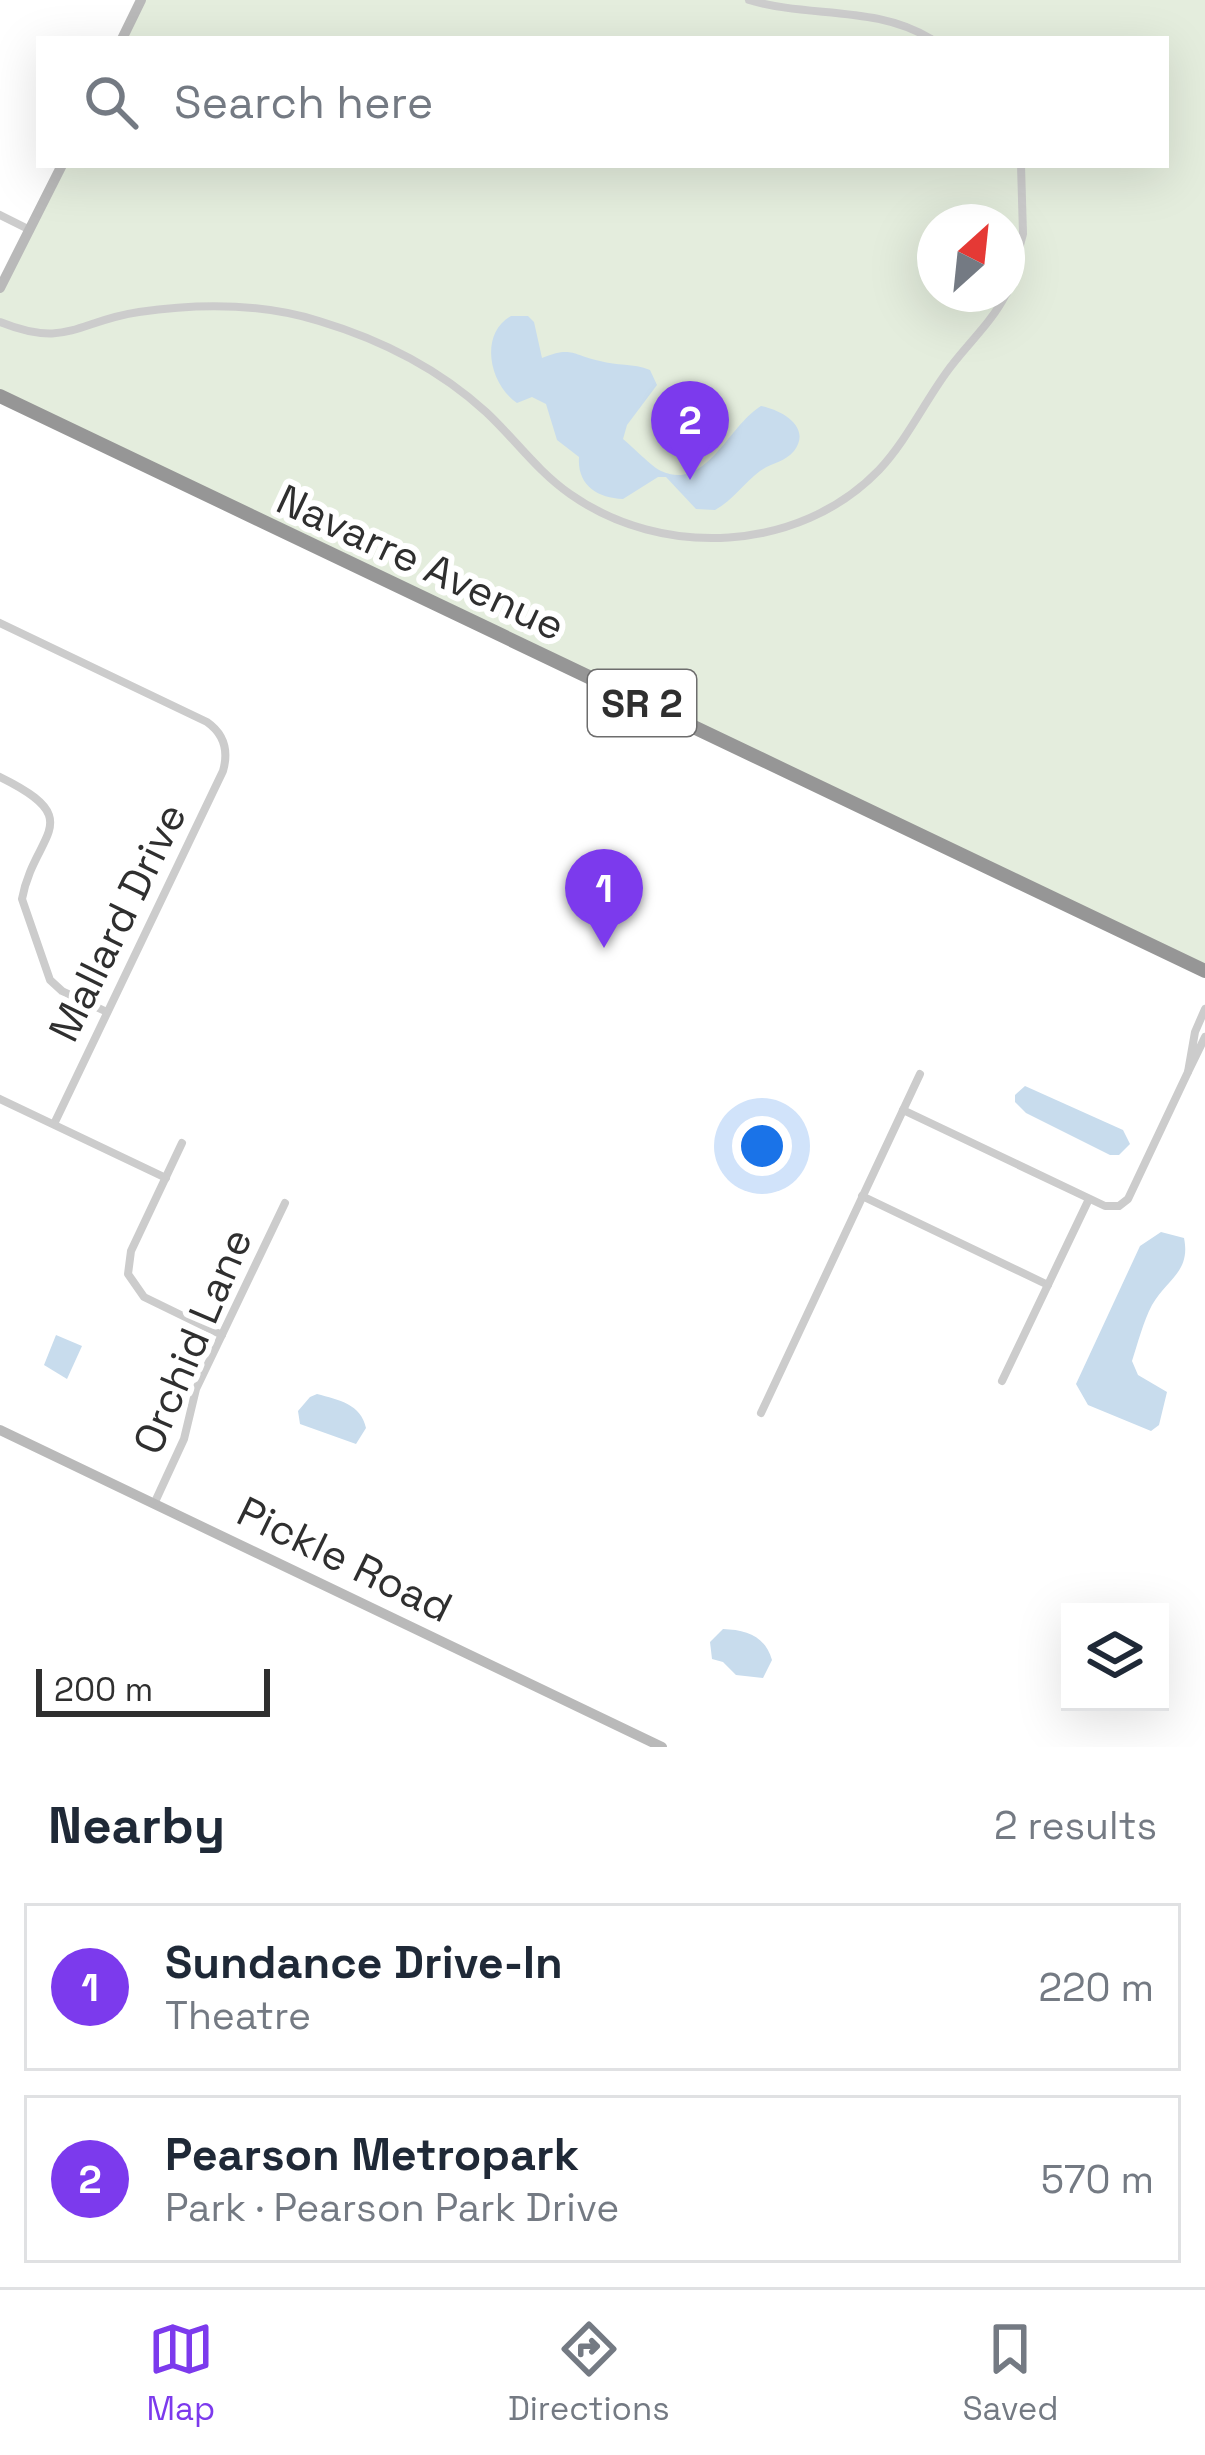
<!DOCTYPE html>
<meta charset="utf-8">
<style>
:root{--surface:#fff;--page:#f6f6f7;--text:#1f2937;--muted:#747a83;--line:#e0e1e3;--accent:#7c3aed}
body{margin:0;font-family:"Space Grotesk",sans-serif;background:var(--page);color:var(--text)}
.controls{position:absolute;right:36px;bottom:36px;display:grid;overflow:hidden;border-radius:0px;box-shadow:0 12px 48px #0002}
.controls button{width:108px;height:108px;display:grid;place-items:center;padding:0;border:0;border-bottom:3px solid var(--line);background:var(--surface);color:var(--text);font:60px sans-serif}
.compass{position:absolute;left:917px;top:204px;width:108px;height:108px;border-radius:50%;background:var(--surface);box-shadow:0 12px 48px #0002;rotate:27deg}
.scale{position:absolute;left:36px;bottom:30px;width:234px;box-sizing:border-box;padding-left:12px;border:6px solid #2f2f2f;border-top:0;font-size:33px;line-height:42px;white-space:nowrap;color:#2f2f2f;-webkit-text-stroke:9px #fff;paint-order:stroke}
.you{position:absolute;left:762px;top:1146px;width:42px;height:42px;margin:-30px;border:9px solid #fff;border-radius:50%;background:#1a73e8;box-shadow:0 0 0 18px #1a73e833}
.badge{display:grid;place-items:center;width:78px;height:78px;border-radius:50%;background:var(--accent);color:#fff;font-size:39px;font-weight:700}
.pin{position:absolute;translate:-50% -99px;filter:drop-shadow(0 3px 6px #0008)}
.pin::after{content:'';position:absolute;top:63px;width:42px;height:36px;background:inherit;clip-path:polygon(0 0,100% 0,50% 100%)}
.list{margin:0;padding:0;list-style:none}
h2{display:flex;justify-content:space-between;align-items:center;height:156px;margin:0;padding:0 48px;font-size:51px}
h2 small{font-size:39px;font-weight:400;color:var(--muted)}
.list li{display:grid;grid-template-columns:78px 1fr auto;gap:36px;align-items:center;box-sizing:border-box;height:168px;margin:0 24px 24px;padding:0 24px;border:3px solid var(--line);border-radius:0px}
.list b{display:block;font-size:45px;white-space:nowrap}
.list p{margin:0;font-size:39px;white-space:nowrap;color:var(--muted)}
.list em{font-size:39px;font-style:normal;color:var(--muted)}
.icon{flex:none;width:66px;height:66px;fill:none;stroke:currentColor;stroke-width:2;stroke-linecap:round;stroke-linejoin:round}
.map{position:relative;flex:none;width:1205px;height:1747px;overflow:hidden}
.search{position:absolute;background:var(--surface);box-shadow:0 12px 48px #0002;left:36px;right:36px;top:36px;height:132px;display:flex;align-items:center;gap:30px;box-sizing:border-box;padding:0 42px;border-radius:0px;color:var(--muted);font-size:45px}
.sheet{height:540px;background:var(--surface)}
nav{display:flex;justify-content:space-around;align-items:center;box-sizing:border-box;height:168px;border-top:3px solid var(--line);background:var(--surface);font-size:33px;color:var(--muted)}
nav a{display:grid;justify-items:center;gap:6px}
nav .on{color:var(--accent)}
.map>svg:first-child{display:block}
.green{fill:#e4eddd;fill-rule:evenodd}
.water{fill:#c8dced}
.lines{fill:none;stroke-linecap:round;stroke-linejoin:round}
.street{stroke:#ccc;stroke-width:8}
.secondary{stroke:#b9b9b9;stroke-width:10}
.highway{stroke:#969696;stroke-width:14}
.labels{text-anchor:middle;stroke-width:12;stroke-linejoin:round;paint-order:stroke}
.shield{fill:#fff;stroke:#6d6d6d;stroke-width:3}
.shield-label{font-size:39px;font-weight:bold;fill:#2f2f2f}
.street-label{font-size:42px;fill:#2f2f2f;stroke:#fff}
</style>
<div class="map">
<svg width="1205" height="1747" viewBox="0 0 1205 1747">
<rect width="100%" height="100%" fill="#fff"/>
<path class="green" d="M 141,0 L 1205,0 L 1205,971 L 0,396 L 0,288 L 62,165 L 1166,165 L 1166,39 L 122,39 ZM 935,222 L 1007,222 L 1007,294 L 935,294 Z"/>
<g class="water">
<path d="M 511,316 L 528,316 L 534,322 L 542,358 C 572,346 572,355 600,361 C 617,366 633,363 650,370 L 657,385 L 627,425 L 623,439 C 632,446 652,467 661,471 C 706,492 728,426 761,406 C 779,409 813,426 794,451 C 785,462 771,463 760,471 C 744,483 733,500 715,510 L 696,509 L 666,477 L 658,477 L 623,499 C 597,498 577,485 579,457 L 557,440 L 546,404 L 532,397 L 517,403 C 489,384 479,334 511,316 Z"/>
<polygon points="1025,1086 1123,1130 1130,1144 1119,1155 1110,1155 1026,1113 1015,1102 1015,1095"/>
<path d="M 1161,1232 L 1184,1238 C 1191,1272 1167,1279 1152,1305 C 1143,1322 1138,1343 1132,1361 L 1138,1375 L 1167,1392 L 1159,1425 L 1151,1431 L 1088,1405 L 1076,1384 L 1140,1246 Z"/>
<polygon points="56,1335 82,1346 67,1379 44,1365"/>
<path d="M 317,1394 C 339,1400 361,1404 366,1428 L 356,1444 L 300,1424 L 298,1411 L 310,1397 Z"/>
<path d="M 723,1629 C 747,1630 765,1636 772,1660 L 763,1678 L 736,1675 L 723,1662 L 712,1659 L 710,1642 Z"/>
</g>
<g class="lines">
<g class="street">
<path d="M 749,0 C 809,18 876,5 931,39"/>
<polyline points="0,215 30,230"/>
<polyline points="1007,293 1023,234 1021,165"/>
<path d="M 0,322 C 67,349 77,321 139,312 C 200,303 261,303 319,321 C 379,339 439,369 486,412 C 515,439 537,471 570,494 C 662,559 799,553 879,470 C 906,441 923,405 946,373 C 965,346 991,324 1006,294"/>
<path d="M 0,623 L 207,722 C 224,734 229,750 223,771 L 54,1124"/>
<path d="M 0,777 C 90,821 34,833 22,899 L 50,980 L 62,991 L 107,1012"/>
<polyline points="1205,1009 1195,1032 1188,1072 1205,1037"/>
<polyline points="0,1099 166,1178"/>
<polyline points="903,1110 1105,1206 1119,1206 1128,1199 1188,1072"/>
<polyline points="182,1143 131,1251 128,1274 144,1297 222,1335"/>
<polyline points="862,1196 1048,1285"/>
<polyline points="1002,1381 1089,1199"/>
<polyline points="761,1413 920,1074"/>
<polyline points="154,1504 184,1439 196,1389 285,1203"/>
</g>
<g class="secondary">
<polyline points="122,39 141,0"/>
<polyline points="0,288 62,165"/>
<polyline points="0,1430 662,1747"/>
</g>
<polyline class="highway" points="0,396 1205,971"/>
</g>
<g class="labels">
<rect class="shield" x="588" y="670" width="108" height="66" rx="9"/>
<g class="shield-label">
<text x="642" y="717">SR 2</text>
</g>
<g class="street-label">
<text transform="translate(421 562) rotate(25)" y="15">Navarre Avenue</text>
<text transform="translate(117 922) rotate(-64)" y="15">Mallard Drive</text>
<text transform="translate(192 1341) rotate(-67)" y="15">Orchid Lane</text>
<text transform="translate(345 1559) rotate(26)" y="15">Pickle Road</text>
</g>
</g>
</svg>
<div class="controls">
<button><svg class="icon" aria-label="layers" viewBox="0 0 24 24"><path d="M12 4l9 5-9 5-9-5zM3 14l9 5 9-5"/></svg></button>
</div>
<svg class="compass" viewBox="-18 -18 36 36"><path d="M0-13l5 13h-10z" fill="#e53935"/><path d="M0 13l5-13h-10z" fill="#747a83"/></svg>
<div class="scale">200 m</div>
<div class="you"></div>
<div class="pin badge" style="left:604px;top:948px">1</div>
<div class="pin badge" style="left:690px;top:480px">2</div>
<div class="search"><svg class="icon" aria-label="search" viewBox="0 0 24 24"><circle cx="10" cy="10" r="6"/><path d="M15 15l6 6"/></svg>Search here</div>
</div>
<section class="sheet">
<h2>Nearby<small>2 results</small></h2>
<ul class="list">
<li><span class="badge">1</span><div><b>Sundance Drive-In</b><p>Theatre</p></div><em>220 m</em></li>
<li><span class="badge">2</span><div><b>Pearson Metropark</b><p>Park · Pearson Park Drive</p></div><em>570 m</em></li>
</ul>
</section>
<nav>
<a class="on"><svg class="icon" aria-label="map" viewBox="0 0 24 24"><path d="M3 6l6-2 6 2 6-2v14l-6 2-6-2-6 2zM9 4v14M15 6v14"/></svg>Map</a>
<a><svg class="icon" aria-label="directions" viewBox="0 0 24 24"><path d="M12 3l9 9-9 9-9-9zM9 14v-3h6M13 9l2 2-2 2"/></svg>Directions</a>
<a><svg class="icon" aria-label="saved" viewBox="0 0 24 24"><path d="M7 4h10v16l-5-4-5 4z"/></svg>Saved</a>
</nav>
